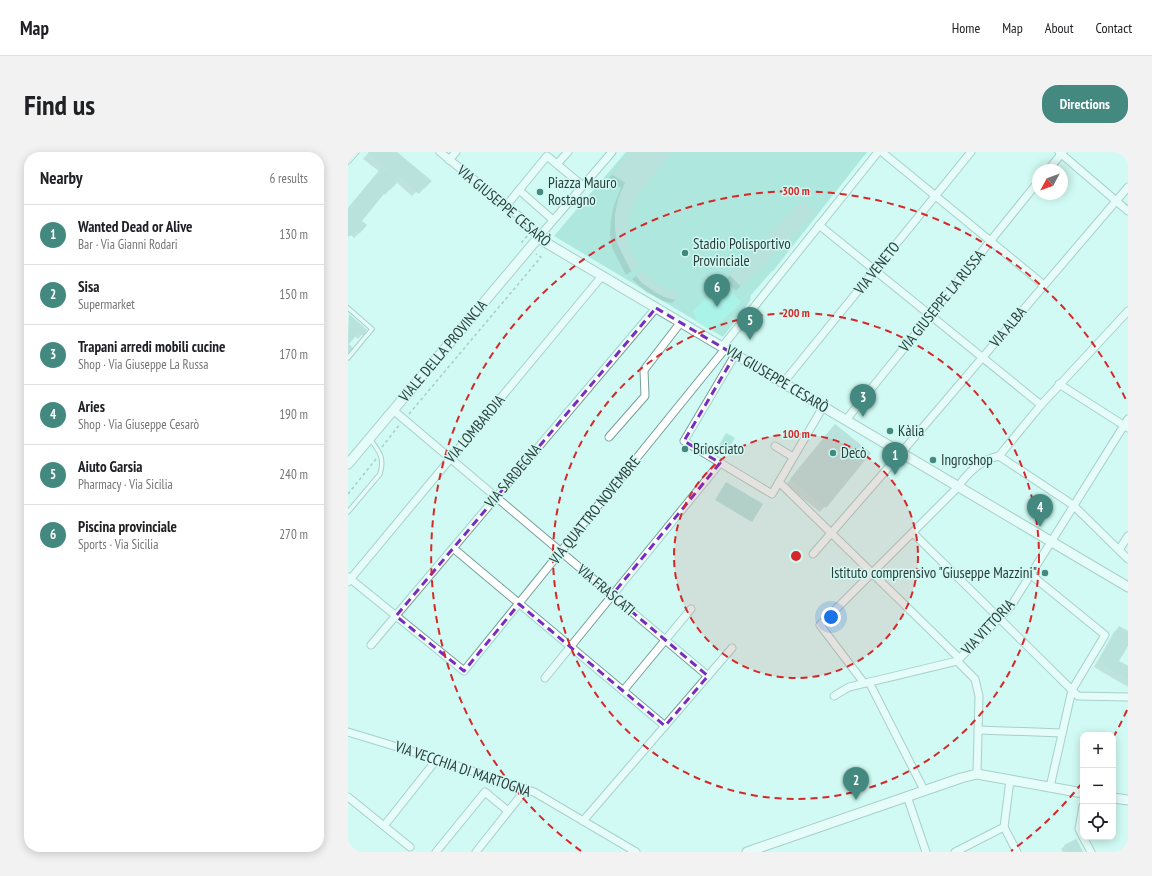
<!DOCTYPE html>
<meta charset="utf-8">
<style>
:root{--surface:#fff;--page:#f2f2f2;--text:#202124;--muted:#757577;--line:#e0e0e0;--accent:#438980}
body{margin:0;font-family:"PT Sans Narrow",sans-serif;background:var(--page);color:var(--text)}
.controls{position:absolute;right:12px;bottom:12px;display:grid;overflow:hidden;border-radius:8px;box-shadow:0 2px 10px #0003}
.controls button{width:36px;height:36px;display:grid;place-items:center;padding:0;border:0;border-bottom:1px solid var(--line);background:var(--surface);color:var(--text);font:20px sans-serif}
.compass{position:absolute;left:684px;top:12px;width:36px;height:36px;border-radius:50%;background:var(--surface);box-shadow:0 2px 10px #0003;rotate:229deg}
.you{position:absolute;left:483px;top:465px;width:14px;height:14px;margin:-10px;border:3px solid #fff;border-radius:50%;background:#1a73e8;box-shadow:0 0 0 6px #1a73e833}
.badge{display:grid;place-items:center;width:26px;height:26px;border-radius:50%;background:var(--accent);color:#fff;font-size:13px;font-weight:700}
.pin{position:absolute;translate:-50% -33px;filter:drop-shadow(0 1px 2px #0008)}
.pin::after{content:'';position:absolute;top:21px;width:14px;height:12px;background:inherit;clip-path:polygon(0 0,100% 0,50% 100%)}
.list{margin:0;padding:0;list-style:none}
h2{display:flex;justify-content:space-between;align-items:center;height:52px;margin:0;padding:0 16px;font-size:17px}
h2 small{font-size:13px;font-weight:400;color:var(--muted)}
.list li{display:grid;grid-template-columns:26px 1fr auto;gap:12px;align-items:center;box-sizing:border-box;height:60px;padding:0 16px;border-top:1px solid var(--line)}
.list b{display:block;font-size:15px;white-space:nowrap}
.list p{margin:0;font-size:13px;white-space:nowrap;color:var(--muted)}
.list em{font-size:13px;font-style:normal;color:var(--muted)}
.icon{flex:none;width:22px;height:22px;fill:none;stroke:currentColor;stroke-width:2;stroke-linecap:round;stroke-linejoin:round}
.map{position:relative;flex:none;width:780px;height:700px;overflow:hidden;border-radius:16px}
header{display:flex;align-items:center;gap:24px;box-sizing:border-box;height:56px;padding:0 20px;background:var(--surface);border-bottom:1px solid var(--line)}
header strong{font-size:19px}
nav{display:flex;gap:22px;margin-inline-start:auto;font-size:14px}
.intro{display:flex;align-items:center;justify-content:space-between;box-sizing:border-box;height:96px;padding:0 24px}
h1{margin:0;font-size:28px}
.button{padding:10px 18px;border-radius:16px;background:var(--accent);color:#fff;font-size:14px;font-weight:700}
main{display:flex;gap:24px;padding:0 24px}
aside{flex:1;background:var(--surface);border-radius:16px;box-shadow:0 2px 10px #0003}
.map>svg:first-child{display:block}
.green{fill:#86d1c6}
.water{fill:#7debdd}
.shadow{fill:#0003}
.building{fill:#9cc5bf}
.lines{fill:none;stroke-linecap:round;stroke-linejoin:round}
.service-casing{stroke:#779f99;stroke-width:5.5}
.minor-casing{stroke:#779f99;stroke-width:9}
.tertiary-casing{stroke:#779f99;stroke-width:11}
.path{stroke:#77948f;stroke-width:1.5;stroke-dasharray:3 3;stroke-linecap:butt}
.service{stroke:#fff;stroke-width:3.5}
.minor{stroke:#fff;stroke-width:7}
.tertiary{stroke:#fff;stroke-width:9}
.marked{fill:none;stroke:#7b2cbf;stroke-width:3;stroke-dasharray:8 5;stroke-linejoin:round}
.ring{fill:none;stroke:#d62828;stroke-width:2;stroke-dasharray:7 5}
.poi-dot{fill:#438980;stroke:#d0faf3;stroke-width:1.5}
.labels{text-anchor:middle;stroke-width:3;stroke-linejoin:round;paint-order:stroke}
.poi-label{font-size:15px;fill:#2b3c39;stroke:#d0faf3;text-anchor:start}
.street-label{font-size:15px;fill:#2b3c39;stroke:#d0faf3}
.centre{fill:#d62828;stroke:#d0faf3;stroke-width:2}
.ring-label{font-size:12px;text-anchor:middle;font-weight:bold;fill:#d62828;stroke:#d0faf3;stroke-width:3;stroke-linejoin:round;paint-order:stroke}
</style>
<header>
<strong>Map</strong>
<nav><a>Home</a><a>Map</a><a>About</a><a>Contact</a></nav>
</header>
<div class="intro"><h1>Find us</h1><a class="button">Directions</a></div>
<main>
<aside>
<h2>Nearby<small>6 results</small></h2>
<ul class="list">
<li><span class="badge">1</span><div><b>Wanted Dead or Alive</b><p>Bar · Via Gianni Rodari</p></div><em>130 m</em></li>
<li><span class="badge">2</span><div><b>Sisa</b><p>Supermarket</p></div><em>150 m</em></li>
<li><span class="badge">3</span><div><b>Trapani arredi mobili cucine</b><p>Shop · Via Giuseppe La Russa</p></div><em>170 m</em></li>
<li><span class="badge">4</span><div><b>Aries</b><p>Shop · Via Giuseppe Cesarò</p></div><em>190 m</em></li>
<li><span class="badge">5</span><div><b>Aiuto Garsia</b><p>Pharmacy · Via Sicilia</p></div><em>240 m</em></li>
<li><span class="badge">6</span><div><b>Piscina provinciale</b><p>Sports · Via Sicilia</p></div><em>270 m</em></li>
</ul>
</aside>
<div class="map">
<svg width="780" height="700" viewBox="0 0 780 700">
<rect width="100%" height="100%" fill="#d0faf3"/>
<g class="green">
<polygon points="278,0 519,0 425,119 424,119 403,143 402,149 375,185 206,84"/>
<polygon points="378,281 387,286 378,300 370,295"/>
<polygon points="378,330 415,352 404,370 367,348"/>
</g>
<polygon class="water" points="374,130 393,150 364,179 349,170 345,159"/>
<g class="shadow">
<polygon points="21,0 47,0 82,29 71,42 68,40 64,44 48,30 37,43 35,41 12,69 17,73 11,81 6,86 3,83 0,85 0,56 31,19 15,7"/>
<polygon points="281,0 324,0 304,21 286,48 278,68 278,85 282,102 289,115 278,123 264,96 262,82 263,68 266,53 273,36 260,28"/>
<polygon points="455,50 466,60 388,139 377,128"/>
<polygon points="288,124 328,147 324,151 315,149 298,140 284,127"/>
<polygon points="1,163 18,178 10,187 7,184 0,191"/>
<polygon points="482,278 521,301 472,360 438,333"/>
<polygon points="771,475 780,481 780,493 769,510 780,515 780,535 746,515 766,480"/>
<polygon points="717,694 734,700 715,700 713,697"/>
</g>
<g class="building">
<polygon points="21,0 49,0 84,29 76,37 74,35 70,40 50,23 45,28 49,31 42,38 40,37 14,69 19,73 12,81 8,78 2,84 0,82 0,56 34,15 40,21 41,19 20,1"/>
<polygon points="281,0 325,0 296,34 287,48 279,68 279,85 283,101 290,115 283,119 269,91 267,77 267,62 270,47 277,31 264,22"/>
<polygon points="455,48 467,60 393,135 381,122"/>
<polygon points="294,118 301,125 315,135 331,141 328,148 319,146 310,142 294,131 287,123"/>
<polygon points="1,162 19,178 15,184 11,180 1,192 5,196 0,202"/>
<polygon points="487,272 523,301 478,356 442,327"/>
<polygon points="771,474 780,479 780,494 771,509 780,514 780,527 751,510"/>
<polygon points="728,687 735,700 720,700 716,693"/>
</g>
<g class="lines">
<g class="service-casing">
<g id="service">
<polyline points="0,10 9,0"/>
<polyline points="0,156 24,177 0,206"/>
<path d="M 0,360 L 32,322 C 37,306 31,299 22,287"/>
</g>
</g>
<g class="minor-casing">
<g id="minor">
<polyline points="92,0 182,73 190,86 264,0"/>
<polyline points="534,0 696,133"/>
<polyline points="711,0 780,59"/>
<polyline points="101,8 108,0"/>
<polyline points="209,12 220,0"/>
<polyline points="700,18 715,0"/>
<polyline points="171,38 205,68"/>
<polyline points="158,54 199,4 235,34"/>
<polyline points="471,73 693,253"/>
<polyline points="374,195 530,0"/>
<polyline points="387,203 336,289 424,342 431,330"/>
<polyline points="435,231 623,0"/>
<polyline points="711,232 780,276"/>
<polyline points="475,255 431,330 611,506"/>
<polyline points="45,258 360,524"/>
<polyline points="498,268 690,30"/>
<polyline points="261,285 297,244 296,218 333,170"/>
<polyline points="427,294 445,305"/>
<polyline points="651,304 693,253 780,159"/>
<polyline points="651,304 725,353 780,407"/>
<polyline points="565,381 730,544 780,545"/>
<polyline points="105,396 317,574"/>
<polyline points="771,398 780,384"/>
<polyline points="465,402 553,301 780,35"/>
<polyline points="682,422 757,483 724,538 702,635"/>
<polyline points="0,425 116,519 377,197"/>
<polyline points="0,430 254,124"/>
<polyline points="23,493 308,156"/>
<polyline points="609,509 627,527 631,544 629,622"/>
<polyline points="197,526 372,311"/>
<polyline points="521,530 576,638"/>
<path d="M 516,531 L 472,473 L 610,335 C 620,320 633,308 651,304"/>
<polyline points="275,539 343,457"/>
<polyline points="486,544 501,535 609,509 663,454 780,267"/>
<polyline points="630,578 714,581"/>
<polyline points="0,580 89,607 186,640 288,700"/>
<polyline points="662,628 656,675 669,700"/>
<polyline points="559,644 578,700"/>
<polyline points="0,645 62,695"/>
<polyline points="735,654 731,677 735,685"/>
<polyline points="235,669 384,496"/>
<polyline points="36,674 89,607"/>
<polyline points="735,685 743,700"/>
<polyline points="88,700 137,640 160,659"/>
<polyline points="128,700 178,637"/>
<polyline points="607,700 656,675"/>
</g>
</g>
<g class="tertiary-casing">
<g id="tertiary">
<polyline points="0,312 190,86 780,435"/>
<polyline points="765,646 780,648"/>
<polyline points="399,700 613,626 629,622 735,641"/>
</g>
</g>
<g class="path">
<polyline points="175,90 174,90 180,83"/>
<polyline points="61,262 193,105 188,102"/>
<polyline points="34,295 52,272"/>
<polyline points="0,342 28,307"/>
</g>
<use href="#service" class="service"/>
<use href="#minor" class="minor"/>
<use href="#tertiary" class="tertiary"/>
</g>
<path d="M0 0H780V700H0ZM 308,156 L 387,203 L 336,289 L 372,311 L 264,443 L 360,524 L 317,574 L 171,452 L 116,519 L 48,464 Z" fill="#d0faf3" fill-opacity=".55" fill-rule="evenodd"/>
<path class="marked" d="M 308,156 L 387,203 L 336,289 L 372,311 L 264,443 L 360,524 L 317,574 L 171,452 L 116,519 L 48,464 Z"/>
<circle cx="448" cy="404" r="122" fill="#d62828" fill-opacity=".12"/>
<g class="ring">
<circle cx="448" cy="404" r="122"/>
<circle cx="448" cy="404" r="243"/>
<path d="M779 558A365 365 0 0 1 766 584M734 631A365 365 0 0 1 663 699M233 699A365 365 0 1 1 779 250"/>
</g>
<g class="poi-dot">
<circle cx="192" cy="40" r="4"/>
<circle cx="337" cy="101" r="4"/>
<circle cx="542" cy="279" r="4"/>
<circle cx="337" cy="297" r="4"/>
<circle cx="485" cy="301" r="4"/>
<circle cx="585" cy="308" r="4"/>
<circle cx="697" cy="421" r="4"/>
</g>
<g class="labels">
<g class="poi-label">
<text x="200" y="36">Piazza Mauro<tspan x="200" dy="17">Rostagno</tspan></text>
<text x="345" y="97">Stadio Polisportivo<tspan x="345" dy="17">Provinciale</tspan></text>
<text x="550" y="284">Kàlia</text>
<text x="345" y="302">Briosciato</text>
<text x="493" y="306">Decò</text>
<text x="593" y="313">Ingroshop</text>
<text x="689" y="426" text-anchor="end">Istituto comprensivo "Giuseppe Mazzini"</text>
</g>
<g class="street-label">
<text transform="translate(156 54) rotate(40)" y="5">VIA GIUSEPPE CESARÒ</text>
<text transform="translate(529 116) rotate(-51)" y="5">VIA VENETO</text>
<text transform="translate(594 149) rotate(-51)" y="5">VIA GIUSEPPE LA RUSSA</text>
<text transform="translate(660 175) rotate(-50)" y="5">VIA ALBA</text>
<text transform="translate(95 199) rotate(-50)" y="5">VIALE DELLA PROVINCIA</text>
<text transform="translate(429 227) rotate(31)" y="5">VIA GIUSEPPE CESARÒ</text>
<text transform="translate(127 277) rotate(-50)" y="5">VIA LOMBARDIA</text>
<text transform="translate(165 324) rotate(-50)" y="5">VIA SARDEGNA</text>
<text transform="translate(247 358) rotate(-51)" y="5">VIA QUATTRO NOVEMBRE</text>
<text transform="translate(258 438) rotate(40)" y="5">VIA FRASCATI</text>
<text transform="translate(640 475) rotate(-47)" y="5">VIA VITTORIA</text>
<text transform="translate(115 617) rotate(19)" y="5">VIA VECCHIA DI MARTOGNA</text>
</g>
</g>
<circle cx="448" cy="404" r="6" class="centre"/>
<g class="ring-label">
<text x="448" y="43">300 m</text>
<text x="448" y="165">200 m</text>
<text x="448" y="286">100 m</text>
</g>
</svg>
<div class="controls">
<button>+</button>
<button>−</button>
<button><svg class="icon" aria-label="locate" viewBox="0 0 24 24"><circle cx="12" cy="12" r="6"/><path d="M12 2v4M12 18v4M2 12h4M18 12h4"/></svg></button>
</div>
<svg class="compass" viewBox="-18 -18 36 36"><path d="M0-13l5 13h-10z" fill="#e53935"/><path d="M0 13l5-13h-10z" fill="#757577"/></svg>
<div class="you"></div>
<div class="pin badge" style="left:547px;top:323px">1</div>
<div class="pin badge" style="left:508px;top:648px">2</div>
<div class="pin badge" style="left:515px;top:265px">3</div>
<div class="pin badge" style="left:692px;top:375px">4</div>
<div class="pin badge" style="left:402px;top:188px">5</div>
<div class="pin badge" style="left:369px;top:155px">6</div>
</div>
</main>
